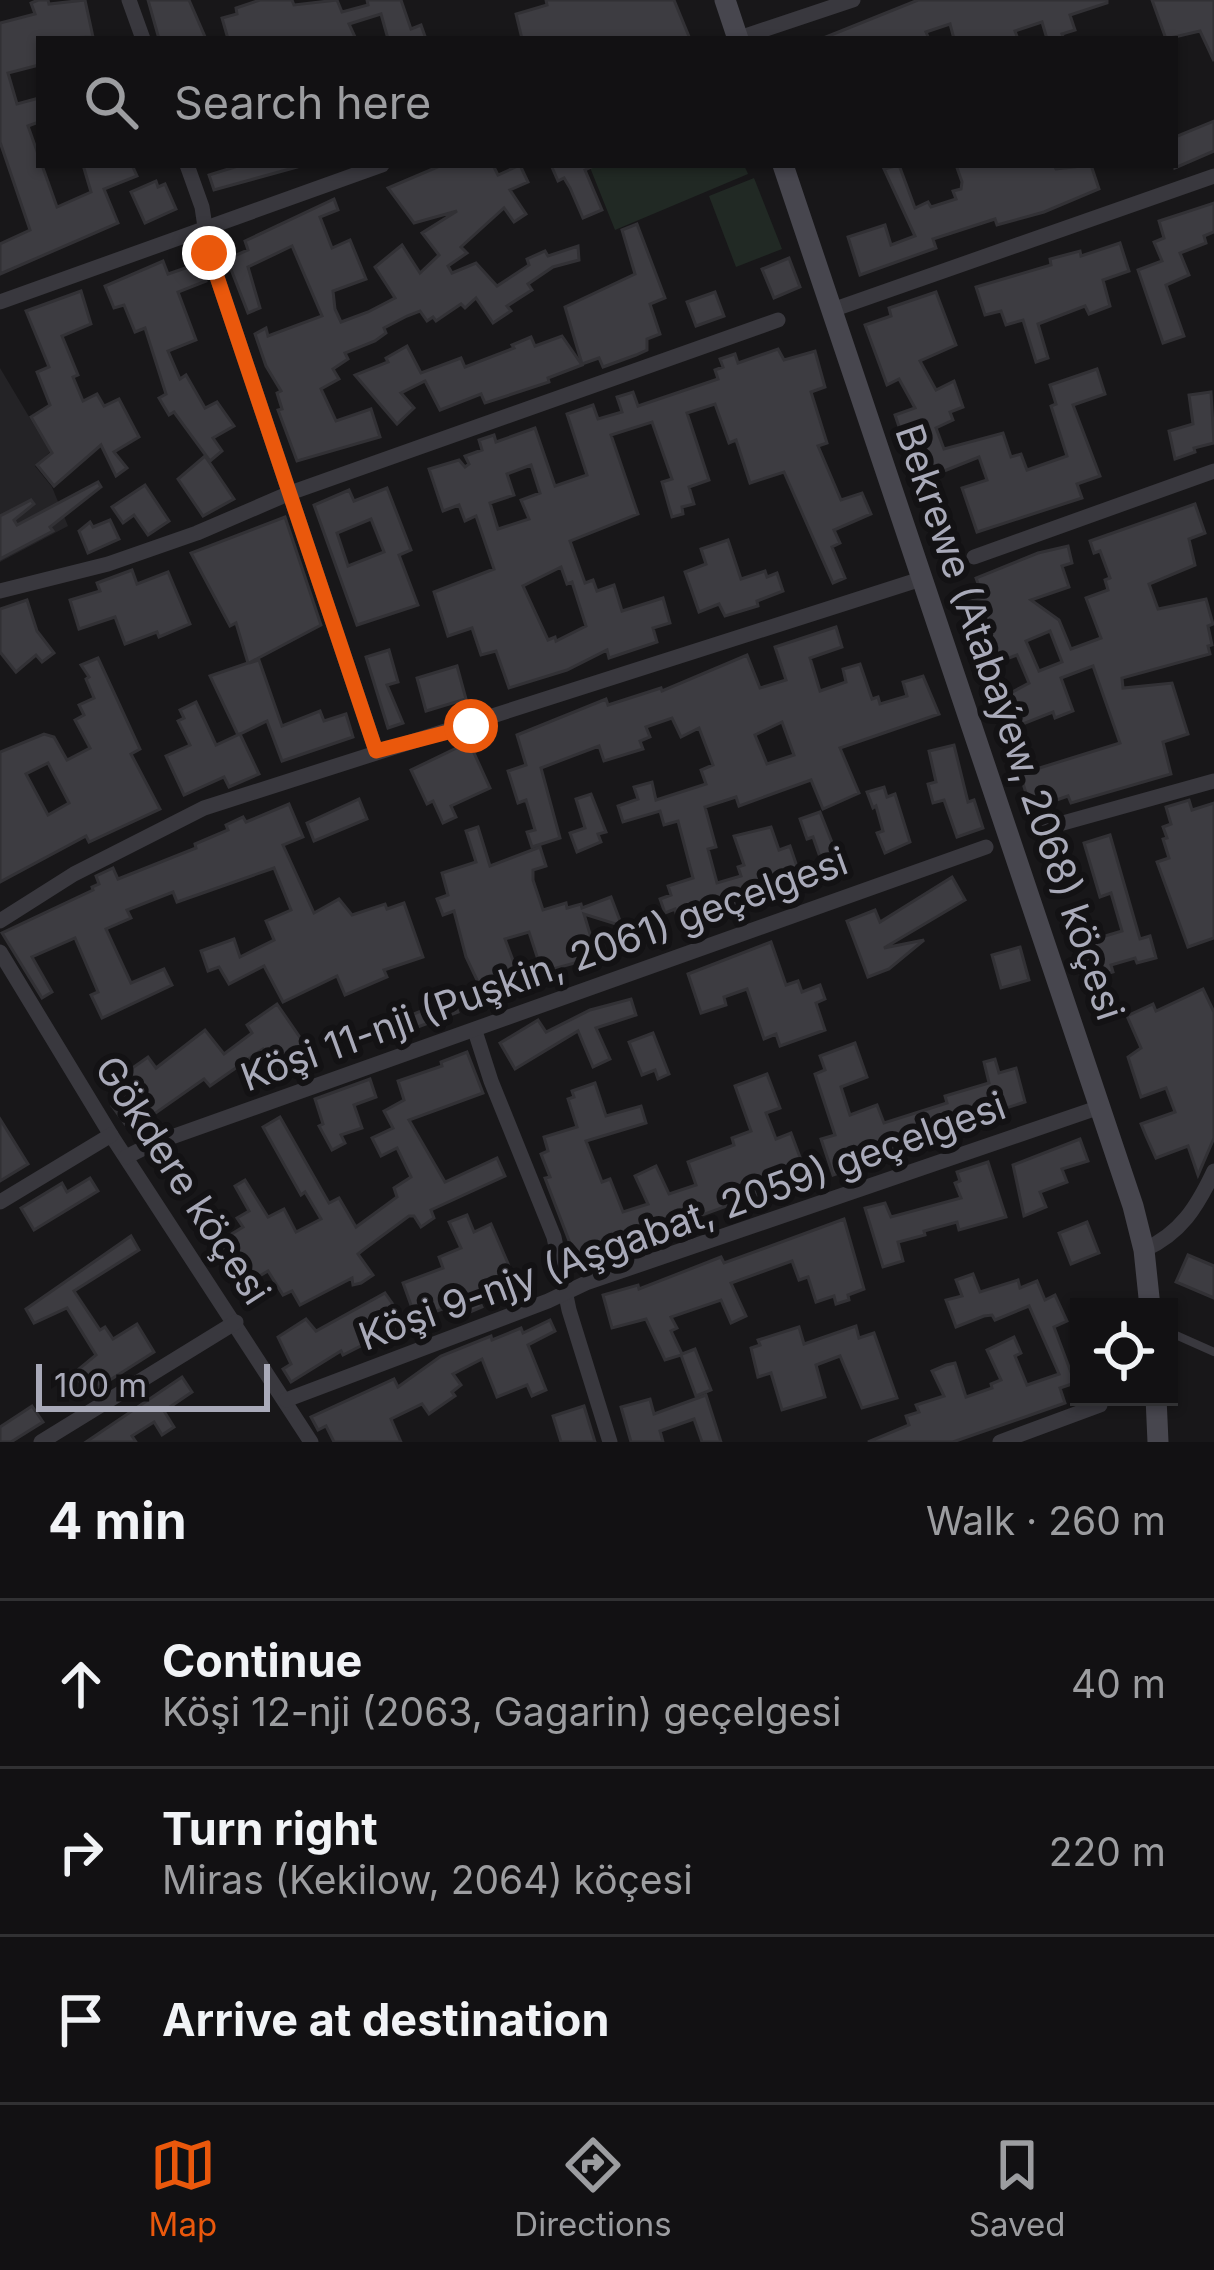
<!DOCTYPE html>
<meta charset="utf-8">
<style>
:root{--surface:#121113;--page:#1f1f21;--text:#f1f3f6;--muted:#9c9da0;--line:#313133;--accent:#ea580c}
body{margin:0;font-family:Inter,sans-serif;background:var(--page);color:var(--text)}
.controls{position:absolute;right:36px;bottom:36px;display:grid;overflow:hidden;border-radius:0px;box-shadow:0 3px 9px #0004}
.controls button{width:108px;height:108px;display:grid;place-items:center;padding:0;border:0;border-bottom:3px solid var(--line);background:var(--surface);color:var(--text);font:60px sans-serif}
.scale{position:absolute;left:36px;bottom:30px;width:234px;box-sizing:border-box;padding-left:12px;border:6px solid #a9aab9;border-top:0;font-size:33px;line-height:42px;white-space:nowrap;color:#a9aab9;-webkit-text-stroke:9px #131214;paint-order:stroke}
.stop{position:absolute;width:36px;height:36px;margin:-27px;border:9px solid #ea580c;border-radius:50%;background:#fff}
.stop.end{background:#ea580c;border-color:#fff;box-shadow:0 3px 12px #0008}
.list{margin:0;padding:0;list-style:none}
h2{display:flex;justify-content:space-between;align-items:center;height:156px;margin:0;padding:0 48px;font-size:51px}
h2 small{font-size:39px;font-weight:400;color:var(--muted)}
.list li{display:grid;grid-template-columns:78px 1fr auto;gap:36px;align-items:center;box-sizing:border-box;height:168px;padding:0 48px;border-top:3px solid var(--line)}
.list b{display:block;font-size:45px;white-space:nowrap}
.list p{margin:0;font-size:39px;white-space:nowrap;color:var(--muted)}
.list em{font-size:39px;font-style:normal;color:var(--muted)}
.icon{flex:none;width:66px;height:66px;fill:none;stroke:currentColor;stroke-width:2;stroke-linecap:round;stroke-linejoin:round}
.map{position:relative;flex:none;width:1214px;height:1442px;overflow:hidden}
.search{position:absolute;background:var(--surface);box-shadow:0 3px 9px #0004;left:36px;right:36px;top:36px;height:132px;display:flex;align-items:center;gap:30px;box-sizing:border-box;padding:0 42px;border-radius:0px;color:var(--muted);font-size:45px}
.sheet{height:660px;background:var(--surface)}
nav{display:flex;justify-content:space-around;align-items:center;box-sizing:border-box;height:168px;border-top:3px solid var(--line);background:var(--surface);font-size:33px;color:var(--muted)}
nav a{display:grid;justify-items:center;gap:6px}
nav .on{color:var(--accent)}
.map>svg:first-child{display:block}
.built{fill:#242326}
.green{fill:#212924}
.building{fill:#3d3c41;stroke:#323135;stroke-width:3;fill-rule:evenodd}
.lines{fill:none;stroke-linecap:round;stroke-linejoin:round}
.service{stroke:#39383e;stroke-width:8}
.minor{stroke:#39383e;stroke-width:15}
.secondary{stroke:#47464e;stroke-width:21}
.route{stroke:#ea580c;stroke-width:15}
.labels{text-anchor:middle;stroke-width:12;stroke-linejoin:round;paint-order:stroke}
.street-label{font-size:39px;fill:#a9aab9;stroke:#131214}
</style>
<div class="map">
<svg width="1214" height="1442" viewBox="0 0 1214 1442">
<rect width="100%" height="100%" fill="#181719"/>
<polygon class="built" points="0,368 50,452 35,466 52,487 68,526 0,562"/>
<g class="green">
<polygon points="589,165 744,165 748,174 615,230"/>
<polygon points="754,178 782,249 736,267 709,196"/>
</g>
<g class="building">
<polygon points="38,0 48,0 49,4 85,0 93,37 39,39 39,65 8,73 17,104 39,98 39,122 28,126 57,207 91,192 83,165 132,165 137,176 104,189 118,223 0,274 0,244 30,230 0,142 0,23 35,14 31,3"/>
<polygon points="148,0 189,0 206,39 159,39"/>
<polygon points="260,0 292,0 294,5 337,0 342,12 368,5 367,0 401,0 411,29 421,25 426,39 388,39 381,14 349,24 356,39 228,39 222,18 237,14 236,8"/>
<polygon points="546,0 674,0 690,39 522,39 516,14 547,5"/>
<polygon points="918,0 1107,0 1107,3 1070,15 1075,30 1062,34 1064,39 1047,39 1042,22 1015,31 1018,39 954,39 950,24 926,32 929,39 821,39"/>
<polygon points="1152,0 1214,0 1214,61 1200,31 1166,39"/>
<polygon points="1214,121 1214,151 1175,168 1175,137"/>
<polygon points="241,165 297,165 297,167 214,190 209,175"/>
<polygon points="442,165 493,165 498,175 520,165 528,182 510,190 526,214 514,222 504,208 461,247 467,253 448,266 452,273 476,263 497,286 529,265 527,259 545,251 548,256 578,246 579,260 553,267 528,284 532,290 507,306 511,311 493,323 476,298 465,308 461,304 436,321 433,317 427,321 420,311 407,316 384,328 386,333 375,341 345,353 348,359 333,369 339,379 321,389 336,421 371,409 380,437 297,461 278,410 282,409 277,393 281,391 266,366 255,334 266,328 268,336 322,316 292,246 248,267 260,308 248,313 227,259 248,250 245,241 334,199 338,210 320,217 332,248 350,240 366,279 333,291 335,309 341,322 368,312 395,298 375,267 402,245 420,273 439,255 422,233 457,211 414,223 388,188"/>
<polygon points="551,165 596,165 585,170 602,210 583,218 570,188 564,178 558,181"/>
<polygon points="899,165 915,208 928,202 931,207 956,199 953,191 961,189 962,182 956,165 1054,165 1056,169 1091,165 1099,189 1044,212 997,225 995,219 933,239 936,248 860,275 848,237 885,225 891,245 915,236 884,169"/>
<polygon points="156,181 158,187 165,184 176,209 145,223 131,192"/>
<polygon points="1214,203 1214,232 1204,236 1206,243 1180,253 1189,275 1166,285 1184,336 1163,343 1138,270 1162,261 1154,242 1164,238 1159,221"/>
<polygon points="637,224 665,298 650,304 660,334 647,339 647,350 636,355 603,367 599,358 582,364 565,307 635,274 622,230"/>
<polygon points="1120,243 1129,271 1103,280 1110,306 1089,314 1085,306 1038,324 1048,358 1036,362 1023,320 1006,325 1001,311 985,315 976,287 1051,265 1050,259 1080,251 1081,256"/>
<polygon points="789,258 800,287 774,298 762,269"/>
<polygon points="163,261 168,274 200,263 206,281 178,292 196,340 168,351 180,379 186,375 205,408 217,402 234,426 213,438 222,451 210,461 174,412 169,415 159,398 166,394 145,328 135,332 124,305 114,308 105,286"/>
<polygon points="81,291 91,324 62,336 78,375 73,377 83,401 97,394 104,406 119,399 139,437 114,452 127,468 116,476 101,445 54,486 37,465 52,453 31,417 50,405 37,372 49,367 26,311"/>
<polygon points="715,292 724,316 696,326 687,302"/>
<polygon points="936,292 956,345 920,361 936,390 954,381 963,407 950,412 953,420 936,428 944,449 1003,433 1011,457 1021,454 1027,470 1067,456 1051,406 1056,404 1050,385 1097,369 1105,394 1073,405 1100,476 1077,484 1082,498 977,532 962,488 987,480 979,457 924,479 915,458 910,459 895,415 915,408 899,379 887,385 865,325 891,316 889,308"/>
<polygon points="562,336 582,365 548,378 549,382 485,403 481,394 440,410 425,381 401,393 414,408 397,424 355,375 388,362 386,358 407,346 421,373 461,358 465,367 514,348 512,345 531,337 535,346"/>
<path d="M 778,349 L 784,360 L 815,351 L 825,387 L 811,392 L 827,443 L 818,446 L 841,500 L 862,493 L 871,514 L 834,530 L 840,543 L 832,547 L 845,578 L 833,583 L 784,472 L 750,483 L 736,440 L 729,443 L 715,404 L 687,413 L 709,480 L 689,487 L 694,504 L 682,507 L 683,514 L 672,517 L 662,482 L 672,479 L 652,422 L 611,435 L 638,514 L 570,541 L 585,583 L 593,580 L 597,591 L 614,585 L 622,611 L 663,598 L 670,623 L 653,628 L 657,642 L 609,658 L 607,650 L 567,670 L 509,688 L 496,651 L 481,655 L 472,628 L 448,636 L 434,592 L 494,569 L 476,516 L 465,521 L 459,505 L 443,511 L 429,469 L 459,460 L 465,467 L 469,464 L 465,456 L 482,450 L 479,440 L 494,435 L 496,442 L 535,428 L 555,486 L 587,475 L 567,414 L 593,405 L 598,419 L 622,412 L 617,397 L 633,392 L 638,406 L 718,379 L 715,370 L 723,367 L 720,359 L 735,354 L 738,363 ZM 531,465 L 540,493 L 521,500 L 529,519 L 498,529 L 490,503 L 514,495 L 507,474 ZM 561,567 L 567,584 L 572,582 L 586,626 L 556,641 L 555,637 L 548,640 L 523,586 Z"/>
<polygon points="1211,392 1214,443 1194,448 1195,452 1175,459 1169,431 1193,424 1189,395"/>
<polygon points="205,456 234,499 203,516 178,479"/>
<polygon points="98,482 101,487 50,527 53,531 0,559 0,516 31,500 34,504 14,520 17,525"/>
<polygon points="145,485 169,521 148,535 134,515 123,523 112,507"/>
<path d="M 387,488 L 411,550 L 399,555 L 418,605 L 357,625 L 314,505 L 349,490 L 354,501 ZM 371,519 L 384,552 L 348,566 L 337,533 Z"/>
<path d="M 1195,504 L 1205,533 L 1189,539 L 1195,565 L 1149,584 L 1158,609 L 1206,599 L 1213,624 L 1208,626 L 1212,645 L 1208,646 L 1210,654 L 1122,678 L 1123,688 L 1172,683 L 1188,734 L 1163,742 L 1171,774 L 1071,803 L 1068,796 L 1031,809 L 1020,774 L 1120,743 L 1093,666 L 1061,678 L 1073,711 L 1055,718 L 1053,712 L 1005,731 L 994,702 L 1029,683 L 1017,655 L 982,668 L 959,605 L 983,597 L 976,578 L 1038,553 L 1068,546 L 1072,563 L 1062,566 L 1069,587 L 1031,600 L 1059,620 L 1071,649 L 1101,638 L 1086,598 L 1108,590 L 1105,580 L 1110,578 L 1100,551 L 1094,553 L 1090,541 ZM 1050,631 L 1062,662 L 1039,671 L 1026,641 Z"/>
<polygon points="285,517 321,625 249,663 259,660 282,726 320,711 324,721 346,714 353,737 282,761 267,721 238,735 210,676 248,663 236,623 230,626 191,553"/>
<polygon points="110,520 119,539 88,553 79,531 90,522 93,527"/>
<polygon points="728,540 741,579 765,571 767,577 777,573 783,591 757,601 758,606 725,616 719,604 699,612 685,572 706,564 701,549"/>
<polygon points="132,570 137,584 168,572 190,624 159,637 157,632 125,644 115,617 79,629 70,600 100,591 97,583"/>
<polygon points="27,600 37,631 54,653 42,662 36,655 16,672 0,652 0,609"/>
<path d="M 836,627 L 842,647 L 810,658 L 820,691 L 846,682 L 843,669 L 860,664 L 872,699 L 878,697 L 880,704 L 907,696 L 903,682 L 923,676 L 939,714 L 840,748 L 859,793 L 823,809 L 811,780 L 739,806 L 736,797 L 705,807 L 716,847 L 708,849 L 717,883 L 741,876 L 738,867 L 744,865 L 734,836 L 771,827 L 779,850 L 790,846 L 804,887 L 713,917 L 710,907 L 677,917 L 675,909 L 665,913 L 660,899 L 671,895 L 668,886 L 693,878 L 678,821 L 664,825 L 660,811 L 623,822 L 618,806 L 638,799 L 634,787 L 652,782 L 656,800 L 706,784 L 701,770 L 713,765 L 699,728 L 681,737 L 672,718 L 646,727 L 650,737 L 640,741 L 643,749 L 604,761 L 599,746 L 541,768 L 560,838 L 532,847 L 527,832 L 535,830 L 526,800 L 518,803 L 508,771 L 526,765 L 517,735 L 606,699 L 608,705 L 661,688 L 662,691 L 747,655 L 760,688 L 786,680 L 775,647 ZM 782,722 L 794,755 L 767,764 L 755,735 Z"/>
<polygon points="389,650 398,682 387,685 403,723 388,728 366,657"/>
<path d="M 98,658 L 140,749 L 131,754 L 160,809 L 89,842 L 86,836 L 0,882 L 0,752 L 44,734 L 54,737 L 67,760 L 90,748 L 75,720 L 84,715 L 79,705 L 94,698 L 86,679 L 89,677 L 81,665 ZM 48,763 L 69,803 L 48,815 L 26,774 Z"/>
<polygon points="457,666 466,699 426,711 417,678"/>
<polygon points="196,702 216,745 240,734 259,774 229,787 224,777 184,795 166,756 190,745 178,721 184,718 180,710"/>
<polygon points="469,742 490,788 451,806 456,817 443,823 433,801 427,804 411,770"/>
<polygon points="954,745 968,802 974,800 983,828 957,837 944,800 933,803 928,784 936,782 929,751"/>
<polygon points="884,787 887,797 895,794 910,842 885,853 877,833 883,831 876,806 873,808 867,792"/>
<polygon points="591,794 606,832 598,834 601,842 577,852 570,833 585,828 576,799"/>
<polygon points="359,799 367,819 314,841 307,823"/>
<polygon points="1189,800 1192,810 1214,803 1214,938 1188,947 1157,862 1169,858 1163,839 1167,838 1163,827 1171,824 1166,807"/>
<polygon points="289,804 303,837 283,845 314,913 339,899 352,915 385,904 387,909 404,903 423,957 384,970 387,977 345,995 337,976 283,1002 264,966 229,984 219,967 208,971 201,951 234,939 240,957 274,940 266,921 291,910 274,868 177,902 173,892 127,910 131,918 106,929 131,983 164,969 172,985 102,1018 91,995 98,992 75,938 32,957 52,992 42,998 2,933 93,890 92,887 99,884 96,876 113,868 118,879 196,848 195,844 228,830 226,825 243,817 246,822"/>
<polygon points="820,812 837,855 821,860 813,837 807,839 800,819"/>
<polygon points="478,827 490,866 540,847 546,866 533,870 533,880 543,910 566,903 567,908 581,904 582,908 611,897 622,926 584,914 597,957 542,972 529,932 505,939 523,987 487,1001 466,957 454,911 443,915 437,899 448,895 442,873 476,862 466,831"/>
<polygon points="1110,835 1140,939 1150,936 1156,958 1137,963 1135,958 1111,965 1113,972 1088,979 1078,944 1122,931 1111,893 1100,897 1084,843"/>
<polygon points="952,877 965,900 884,948 924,940 889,969 868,977 847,921 875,910 880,922"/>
<polygon points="771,942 786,985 798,981 802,992 820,985 825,999 816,1003 825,1030 780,1046 776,1034 764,1039 747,989 724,997 726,1005 701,1013 688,974"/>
<polygon points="1020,947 1029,980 1001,988 992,955"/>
<polygon points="1203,989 1214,1012 1214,1138 1198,1175 1188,1146 1156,1158 1146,1136 1141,1124 1175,1112 1166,1088 1141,1097 1128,1057 1141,1048 1127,1016 1153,1004 1156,1011"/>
<polygon points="453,998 458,1012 399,1034 394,1022"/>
<polygon points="631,999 636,1015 596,1028 610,1059 593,1067 578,1031 515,1069 500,1043 538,1020 546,1032 590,1010"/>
<polygon points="277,1004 308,1049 278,1070 263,1049 210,1086 204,1079 130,1131 112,1106 140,1087 128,1071 148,1057 156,1068 205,1030 224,1054 252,1033 247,1025"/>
<polygon points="653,1033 669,1074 658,1079 655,1070 642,1075 629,1042"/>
<polygon points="855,1043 867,1077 841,1087 850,1115 877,1105 884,1123 947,1103 945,1096 989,1083 984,1062 995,1059 999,1073 1016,1068 1025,1102 891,1145 894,1154 833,1175 821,1139 835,1135 815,1074 825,1070 820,1056"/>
<polygon points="467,1052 483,1093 409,1120 445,1182 497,1158 505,1176 431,1210 434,1218 421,1227 414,1216 409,1216 363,1250 358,1254 373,1275 361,1283 353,1285 352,1278 300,1305 292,1291 283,1295 268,1271 246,1284 220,1241 243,1227 237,1218 249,1211 235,1186 245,1180 268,1217 284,1209 296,1232 321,1219 305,1192 301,1195 263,1127 280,1117 329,1203 339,1198 356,1227 397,1197 394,1188 411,1177 397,1148 381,1156 372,1138 393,1128 384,1111 404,1100 398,1081 442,1066 441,1062"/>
<polygon points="767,1074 780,1108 766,1113 776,1139 791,1133 810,1184 784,1193 782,1186 680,1223 681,1229 635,1243 637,1249 611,1259 606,1247 576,1259 545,1178 550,1177 541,1154 548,1151 544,1137 577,1127 568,1099 574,1097 572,1091 595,1083 606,1116 641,1106 646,1123 586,1141 602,1182 610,1179 623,1212 648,1204 635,1176 656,1166 669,1194 696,1185 688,1162 734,1145 732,1138 751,1131 735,1086"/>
<polygon points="370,1079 376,1097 354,1105 362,1128 341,1135 345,1143 332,1150 319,1126 323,1124 315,1099"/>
<polygon points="0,1119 28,1164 0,1181"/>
<polygon points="1080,1139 1088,1161 1062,1169 1067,1182 1040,1192 1046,1207 1024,1216 1013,1165"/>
<polygon points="988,1162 1006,1217 959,1230 957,1222 924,1231 925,1235 898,1242 903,1261 883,1267 865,1208 885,1203 891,1217 961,1198 955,1183 960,1181 957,1172"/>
<polygon points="90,1178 98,1191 34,1230 21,1208 62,1183 67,1192"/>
<polygon points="467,1215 474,1232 491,1224 516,1282 478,1298 482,1307 463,1315 458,1303 416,1319 403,1283 443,1268 439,1257 461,1248 449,1222"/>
<polygon points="844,1219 864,1289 848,1295 849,1300 836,1304 834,1296 816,1302 808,1277 799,1280 792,1261 731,1283 746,1316 731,1323 721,1300 671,1317 677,1328 671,1331 682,1354 695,1349 711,1390 696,1396 681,1355 665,1360 646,1319 612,1328 603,1295 638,1285 639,1289 721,1257 724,1263"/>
<polygon points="1087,1222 1099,1253 1071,1264 1059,1233"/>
<polygon points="131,1236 139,1250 74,1291 100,1330 105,1327 113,1339 137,1324 154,1352 88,1394 74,1373 96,1355 67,1308 34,1323 26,1309"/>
<polygon points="1188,1255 1214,1266 1214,1298 1176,1282"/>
<polygon points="973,1274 980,1292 1018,1280 1020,1288 1037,1281 1045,1300 1055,1295 1067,1321 1054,1327 1075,1383 1060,1388 1065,1403 953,1442 868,1442 909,1425 906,1416 919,1412 916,1405 944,1396 932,1371 946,1365 955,1363 966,1397 992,1388 991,1384 1001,1380 987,1350 1014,1337 1021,1353 1015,1356 1027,1385 1059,1374 1029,1306 995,1320 992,1315 984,1316 956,1327 946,1300 962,1296 956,1280"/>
<polygon points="385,1293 406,1323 343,1355 341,1351 291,1382 283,1369 291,1364 278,1337 306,1319 316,1331"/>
<polygon points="550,1320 555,1331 528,1345 546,1390 532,1396 527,1385 497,1397 482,1359 453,1374 461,1385 452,1392 455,1396 429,1414 422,1404 391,1419 401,1442 334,1442 326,1426 318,1430 311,1417 394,1379 398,1387 441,1356 491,1336 492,1340 521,1328 523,1333"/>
<polygon points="856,1326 859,1338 874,1333 897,1398 862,1408 840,1356 816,1365 825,1397 782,1410 771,1373 758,1377 751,1348 760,1345 758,1340 799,1327 804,1344"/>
<polygon points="182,1377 192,1392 164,1411 174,1427 162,1435 154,1422 132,1436 136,1442 86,1442"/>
<polygon points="706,1395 721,1442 702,1442 694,1419 660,1431 663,1442 631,1442 621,1407 650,1399 654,1414"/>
<polygon points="32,1406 43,1422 11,1442 0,1442 0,1427"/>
<polygon points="584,1406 595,1442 561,1442 553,1416"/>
</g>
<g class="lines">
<polyline class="service" points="1169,1332 1214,1352"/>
<g class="minor">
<polyline points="129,0 143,39"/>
<polyline points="736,39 853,0"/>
<polyline points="187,165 202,207 209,253 376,751"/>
<polyline points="0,302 382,165"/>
<polyline points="835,309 1214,176"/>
<polyline points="974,557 1214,471"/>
<polyline points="0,591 108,564 197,533 290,493 778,320"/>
<polyline points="1045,828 1214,781"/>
<polyline points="0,921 74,874 204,808 921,579"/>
<polyline points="0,952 111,1135 311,1442"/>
<polyline points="475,1031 491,1081 554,1237 569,1310 610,1442"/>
<polyline points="126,1157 152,1144 986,847"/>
<polyline points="0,1202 111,1135"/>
<path d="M 1144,1250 C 1181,1233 1197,1207 1214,1171"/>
<polyline points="286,1400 548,1301 586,1283 1100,1107"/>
<polyline points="41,1442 236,1322"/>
<polyline points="1000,1442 1100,1405"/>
</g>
<g class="secondary">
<polyline points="725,0 738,39"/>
<polyline points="783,165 1133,1206 1144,1250 1150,1307"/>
<polyline points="1156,1397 1158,1442"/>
</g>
</g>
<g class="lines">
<polyline class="route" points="209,253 376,751 471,726"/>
</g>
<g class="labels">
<g class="street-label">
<text transform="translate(1010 722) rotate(71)" y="14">Bekrewe (Atabaýew, 2068) köçesi</text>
<text transform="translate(544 969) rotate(-20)" y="14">Köşi 11-nji (Puşkin, 2061) geçelgesi</text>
<text transform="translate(183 1180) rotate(57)" y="14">Gökdere köçesi</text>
<text transform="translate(682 1221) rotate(-20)" y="14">Köşi 9-njy (Aşgabat, 2059) geçelgesi</text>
</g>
</g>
</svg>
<div class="controls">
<button><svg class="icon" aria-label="locate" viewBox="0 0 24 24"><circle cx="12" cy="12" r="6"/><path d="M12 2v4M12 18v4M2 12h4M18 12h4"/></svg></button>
</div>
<div class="scale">100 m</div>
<div class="stop" style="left:471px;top:726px"></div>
<div class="stop end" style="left:209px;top:253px"></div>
<div class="search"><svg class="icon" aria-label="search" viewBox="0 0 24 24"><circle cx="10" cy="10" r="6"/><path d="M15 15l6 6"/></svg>Search here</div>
</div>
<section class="sheet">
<h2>4 min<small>Walk · 260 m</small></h2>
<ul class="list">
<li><svg class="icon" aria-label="ahead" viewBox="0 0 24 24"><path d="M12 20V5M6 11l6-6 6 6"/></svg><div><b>Continue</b><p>Köşi 12-nji (2063, Gagarin) geçelgesi</p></div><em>40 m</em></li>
<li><svg class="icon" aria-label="right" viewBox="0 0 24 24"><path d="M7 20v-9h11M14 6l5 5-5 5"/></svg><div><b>Turn right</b><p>Miras (Kekilow, 2064) köçesi</p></div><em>220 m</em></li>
<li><svg class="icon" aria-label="arrive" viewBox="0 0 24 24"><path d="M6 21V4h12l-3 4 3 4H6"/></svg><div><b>Arrive at destination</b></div></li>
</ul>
</section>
<nav>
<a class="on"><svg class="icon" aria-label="map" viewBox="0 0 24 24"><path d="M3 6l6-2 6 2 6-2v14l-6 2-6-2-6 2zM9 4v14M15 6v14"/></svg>Map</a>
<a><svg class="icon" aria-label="directions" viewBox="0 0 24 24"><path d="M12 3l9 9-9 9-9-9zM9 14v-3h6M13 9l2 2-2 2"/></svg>Directions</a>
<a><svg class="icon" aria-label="saved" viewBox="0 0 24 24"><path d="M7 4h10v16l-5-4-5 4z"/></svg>Saved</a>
</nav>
